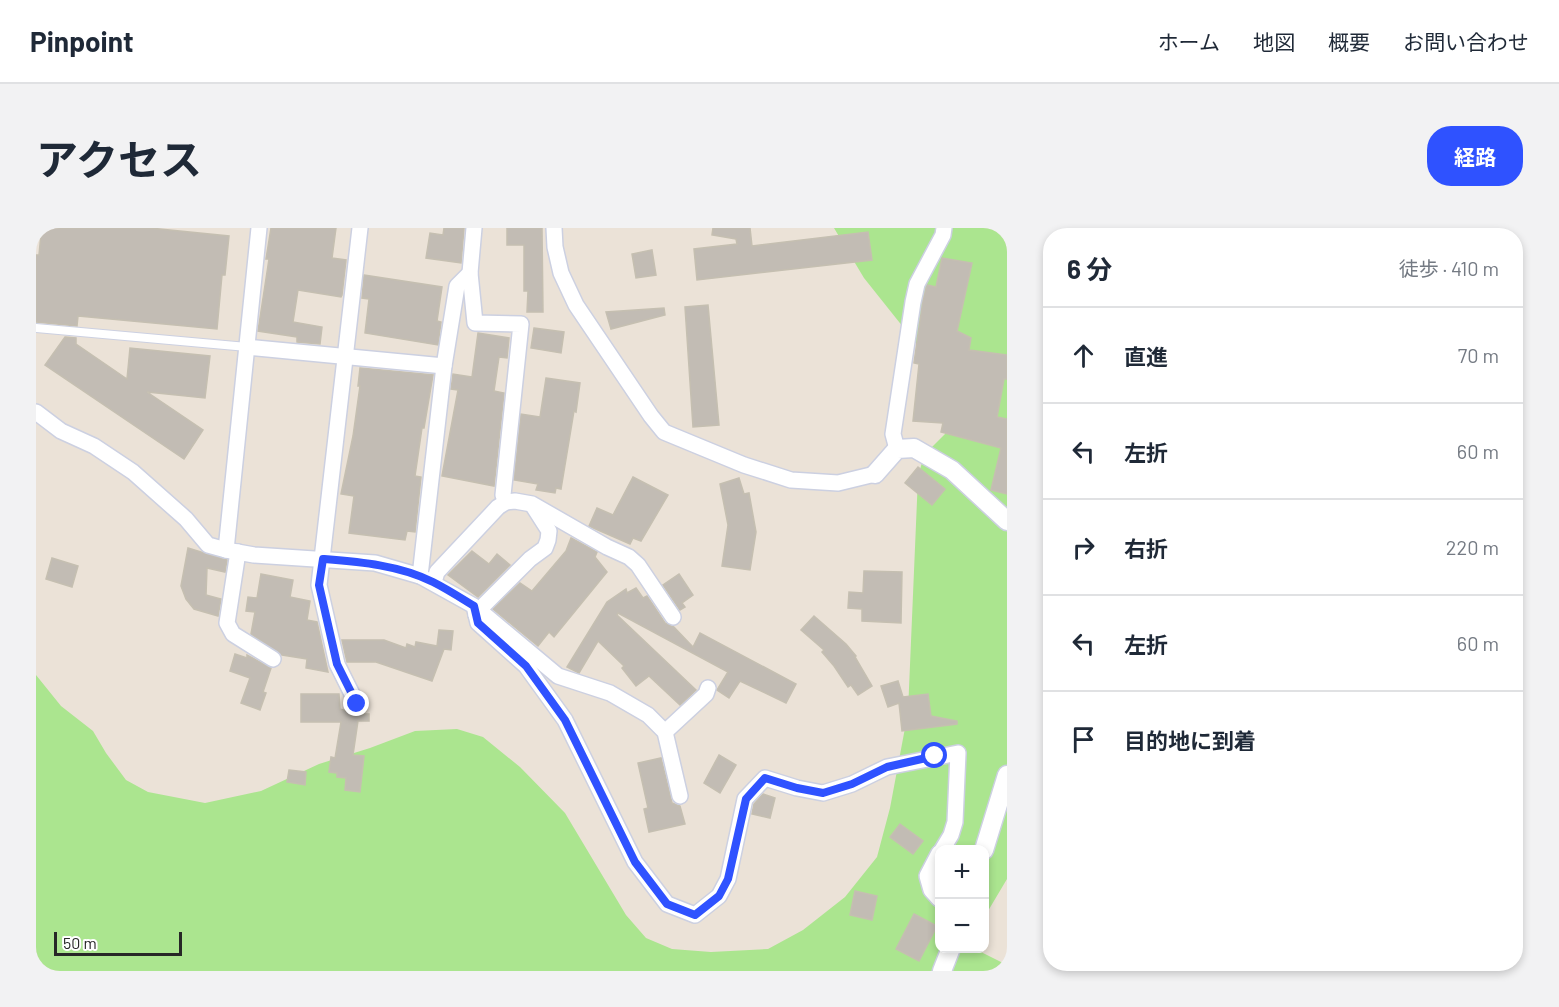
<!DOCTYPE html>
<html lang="ja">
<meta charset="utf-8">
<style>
:root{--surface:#fff;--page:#f2f2f3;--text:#1f2937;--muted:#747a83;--line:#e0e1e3;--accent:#2f52ff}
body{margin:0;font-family:Barlow,"Noto Sans JP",sans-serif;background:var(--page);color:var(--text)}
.controls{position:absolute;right:18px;bottom:18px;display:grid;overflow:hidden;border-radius:12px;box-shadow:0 3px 9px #0003}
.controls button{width:54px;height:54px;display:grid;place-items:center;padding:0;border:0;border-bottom:2px solid var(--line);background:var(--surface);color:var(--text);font:30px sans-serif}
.scale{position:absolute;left:18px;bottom:15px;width:128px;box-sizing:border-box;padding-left:6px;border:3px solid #272727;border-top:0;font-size:16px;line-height:21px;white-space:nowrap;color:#272727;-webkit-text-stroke:4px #fff;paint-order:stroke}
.stop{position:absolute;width:18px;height:18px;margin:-14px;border:4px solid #2f52ff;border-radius:50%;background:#fff}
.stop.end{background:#2f52ff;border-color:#fff;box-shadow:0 2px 6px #0008}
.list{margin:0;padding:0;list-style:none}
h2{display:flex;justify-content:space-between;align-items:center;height:78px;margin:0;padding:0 24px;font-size:26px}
h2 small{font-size:20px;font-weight:400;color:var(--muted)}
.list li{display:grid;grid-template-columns:39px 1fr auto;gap:18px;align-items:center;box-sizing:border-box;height:96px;padding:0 24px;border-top:2px solid var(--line)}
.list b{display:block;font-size:22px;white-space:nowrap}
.list em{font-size:20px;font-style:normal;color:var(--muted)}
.icon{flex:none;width:33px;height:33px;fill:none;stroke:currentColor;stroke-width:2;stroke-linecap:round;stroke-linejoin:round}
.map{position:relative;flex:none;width:971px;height:743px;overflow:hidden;border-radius:24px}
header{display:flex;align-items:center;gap:36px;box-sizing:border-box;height:84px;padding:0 30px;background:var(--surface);border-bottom:2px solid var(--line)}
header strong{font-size:28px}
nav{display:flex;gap:33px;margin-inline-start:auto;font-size:21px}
.intro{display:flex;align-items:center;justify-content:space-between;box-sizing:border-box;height:144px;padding:0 36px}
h1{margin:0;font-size:42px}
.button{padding:15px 27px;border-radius:24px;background:var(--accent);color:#fff;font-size:21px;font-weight:700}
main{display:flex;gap:36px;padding:0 36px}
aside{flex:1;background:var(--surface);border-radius:24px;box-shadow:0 3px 9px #0003}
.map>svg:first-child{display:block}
.green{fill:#abe58f}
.building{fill:#c2bcb4;stroke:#c5bfb1;stroke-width:1.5}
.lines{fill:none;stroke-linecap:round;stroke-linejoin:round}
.service-casing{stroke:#ccd0e1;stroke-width:10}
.minor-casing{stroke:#ccd0e1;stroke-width:18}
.tertiary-casing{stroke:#ccd0e1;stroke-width:21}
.service{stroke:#fff;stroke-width:8}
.minor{stroke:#fff;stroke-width:15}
.tertiary{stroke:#fff;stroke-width:18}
.route{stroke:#2f52ff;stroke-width:8}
</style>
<header>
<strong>Pinpoint</strong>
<nav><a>ホーム</a><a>地図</a><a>概要</a><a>お問い合わせ</a></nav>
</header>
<div class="intro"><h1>アクセス</h1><a class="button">経路</a></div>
<main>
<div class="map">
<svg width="971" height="743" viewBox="0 0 971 743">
<rect width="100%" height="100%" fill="#ebe2d7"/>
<polygon class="green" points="798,0 971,0 971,651 949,688 948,622 903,622 903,720 939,721 971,737 971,743 0,743 0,447 25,478 57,503 70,525 90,552 112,564 169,575 225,563 283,536 334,520 379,503 421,501 447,509 484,539 529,585 590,687 610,710 636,721 675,724 732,721 767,702 809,669 841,629 854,580 872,484 882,249 888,227 910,205 923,186 917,152 879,114 828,50"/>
<g class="building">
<polygon points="14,0 114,0 193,8 189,47 186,47 181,101 42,88 41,98 0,94 0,27 3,27 5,6"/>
<polygon points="235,0 300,0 296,30 310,32 306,67 305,69 262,62 257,94 286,99 284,116 261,114 261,109 222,103 233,31 230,31"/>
<polygon points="408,0 428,0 425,35 390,30 394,5 407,7"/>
<polygon points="471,0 506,0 507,84 491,84 492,63 488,63 488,17 471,17"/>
<polygon points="677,0 714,0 716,18 832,4 836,32 661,52 658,21 701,16 700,11 676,7"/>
<polygon points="616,22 620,47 600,50 596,26"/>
<polygon points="906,30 936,35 921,103 935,110 933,122 971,127 971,151 968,151 961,189 971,191 971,266 955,262 965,220 905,204 907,195 877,193 883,136 878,135 887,72 891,57 900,59"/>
<polygon points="328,47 406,59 401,93 405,94 402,117 329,105 333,71 326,70"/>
<polygon points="672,77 683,197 657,199 649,79"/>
<polygon points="628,80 629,87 575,101 570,84"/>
<polygon points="498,100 528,104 525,125 495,120"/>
<polygon points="442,105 473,110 471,130 463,129 458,163 468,165 458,258 406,248 422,162 415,161 417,146 436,149"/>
<polygon points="29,109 40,110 40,116 91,151 94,120 174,128 169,170 111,164 167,202 148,231 9,137"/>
<polygon points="324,140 397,147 388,200 386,200 379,248 385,249 379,304 371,303 369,312 313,305 318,268 305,266 317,208 324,158 322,158"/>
<polygon points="510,150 544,155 540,184 538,183 525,261 520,260 519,265 500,262 502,256 478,252 485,186 504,189"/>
<polygon points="882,239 909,261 896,277 869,255"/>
<polygon points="597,249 632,267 605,313 597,310 594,316 553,298 561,280 577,287"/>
<polygon points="703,250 708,266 713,265 720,304 714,342 686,338 692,297 684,256"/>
<polygon points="535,310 561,324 559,329 571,344 518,409 513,404 502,418 457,381 484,355 496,363 530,323"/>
<polygon points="152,320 191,332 189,344 171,340 170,367 185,371 182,388 158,381 150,371 145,358"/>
<polygon points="436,323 453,336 461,326 474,337 442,369 412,347"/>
<polygon points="16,330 42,338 36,359 10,351"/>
<polygon points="828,343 866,344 865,395 826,393 826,381 812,380 813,364 827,365"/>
<polygon points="225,346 257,352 254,369 274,373 271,392 281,394 292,444 270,440 271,431 246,427 215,406 219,384 210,383 212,369 221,370"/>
<polygon points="643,346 657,367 646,375 649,379 644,382 627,357"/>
<polygon points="600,360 607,370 611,368 629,395 638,399 657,419 664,405 760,456 750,475 704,453 693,470 681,462 692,444 582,385 581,387 660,462 644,477 613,448 600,458 586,440 588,438 562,413 543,445 531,439 571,374 590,361 591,365"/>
<polygon points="778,388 810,416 820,428 819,429 836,458 822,467 815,457 812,459 798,438 786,424 788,422 765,402"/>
<polygon points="403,402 417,403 415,422 408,421 396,453 340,434 311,434 306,412 348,412 370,420 371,416 379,419 380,414 401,418"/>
<polygon points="199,426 211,430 211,427 235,440 227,464 230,465 224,482 205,475 214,450 194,443"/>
<polygon points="862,453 867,469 892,466 895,488 921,493 921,496 866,503 863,475 852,479 845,458"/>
<polygon points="265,466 303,466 304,481 320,486 333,486 333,493 322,493 317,527 328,528 324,564 309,562 310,550 301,549 301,545 293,544 295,529 299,530 305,494 265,494"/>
<polygon points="683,527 700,537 684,565 668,555"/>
<polygon points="625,530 636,575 644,578 649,596 613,604 608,581 612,580 602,535"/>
<polygon points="253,542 270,544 269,557 251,554"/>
<polygon points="727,566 739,570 734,590 716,586 718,576"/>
<polygon points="864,596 887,613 877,626 854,609"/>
<polygon points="819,663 841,668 836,692 814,687"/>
<polygon points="878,686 901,698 883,733 860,721"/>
</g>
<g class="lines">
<g class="service-casing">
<polyline id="service" points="0,100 211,119"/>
</g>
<g class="minor-casing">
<g id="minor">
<polyline points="438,0 434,45 439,95 485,96 467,267 470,274"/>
<polyline points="518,0 519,19 525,45 540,77 615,188 628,204 708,237 755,252 802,255 839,246"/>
<polyline points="211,119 408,138"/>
<polyline points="0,184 25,203 58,218 97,244 150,291 172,317 190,322 218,327 339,335 384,348 438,378 442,395 490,438 529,492 599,634 631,676 659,687 683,668 692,651 709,571 729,550 761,560 787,565 816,556 851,539 922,525 919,594 915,607 906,622"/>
<polyline points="861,221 857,206 877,74 881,56 907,7 908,0"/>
<polyline points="190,322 223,0"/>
<polyline points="202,324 191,395 197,406 237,431"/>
<polyline points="384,348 408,138 421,58 434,45"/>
<polyline points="398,354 401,344 462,279 470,274 479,273 496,276 571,319 593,329 602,337 637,389"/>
<polyline points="443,382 494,331 509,320 512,312 513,303 497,278"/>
<polyline points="440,387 443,382 522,448 574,465 612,487 629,504 644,568"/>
<polyline points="321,476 301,436 283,357 324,0"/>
<polyline points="629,504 670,466 672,460"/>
<polyline points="903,625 891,648 895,662 903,671"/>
</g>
</g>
<g class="tertiary-casing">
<g id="tertiary">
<polyline points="839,246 861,221 878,220 916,242 971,293"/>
<polyline points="948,622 971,547"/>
<polyline points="906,743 915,720"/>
</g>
</g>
<use href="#service" class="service"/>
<use href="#minor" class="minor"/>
<use href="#tertiary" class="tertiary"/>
</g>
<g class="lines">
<path class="route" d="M 321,476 L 301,436 L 283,357 L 287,331 C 324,334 363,337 397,354 C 411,361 425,370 438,378 L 442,395 L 490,438 L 529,492 L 599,634 L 631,676 L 659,687 L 683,668 L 692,651 L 710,571 L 729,550 L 761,560 L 787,565 L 816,556 L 851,539 L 899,528"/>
</g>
</svg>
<div class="controls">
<button>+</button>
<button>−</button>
</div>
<div class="scale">50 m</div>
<div class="stop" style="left:899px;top:528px"></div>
<div class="stop end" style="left:321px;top:476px"></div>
</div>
<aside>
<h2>6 分<small>徒歩 · 410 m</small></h2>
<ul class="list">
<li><svg class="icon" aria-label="ahead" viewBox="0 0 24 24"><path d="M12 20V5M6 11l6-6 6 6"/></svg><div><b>直進</b></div><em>70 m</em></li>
<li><svg class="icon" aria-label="left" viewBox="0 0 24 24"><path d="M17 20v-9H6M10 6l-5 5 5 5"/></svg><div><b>左折</b></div><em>60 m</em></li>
<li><svg class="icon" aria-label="right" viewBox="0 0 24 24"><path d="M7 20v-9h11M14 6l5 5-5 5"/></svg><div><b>右折</b></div><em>220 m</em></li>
<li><svg class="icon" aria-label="left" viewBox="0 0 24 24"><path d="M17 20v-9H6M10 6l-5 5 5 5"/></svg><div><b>左折</b></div><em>60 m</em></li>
<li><svg class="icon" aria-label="arrive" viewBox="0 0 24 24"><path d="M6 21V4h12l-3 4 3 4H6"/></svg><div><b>目的地に到着</b></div></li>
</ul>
</aside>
</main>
